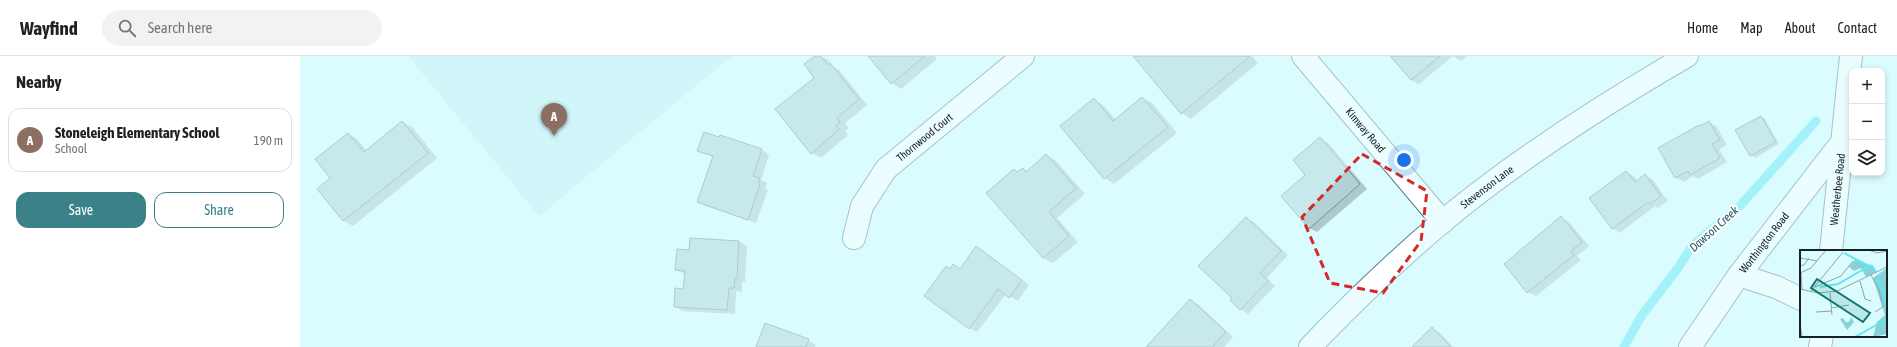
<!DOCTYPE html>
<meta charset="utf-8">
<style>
:root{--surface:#fff;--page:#f2f2f2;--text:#202124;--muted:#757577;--line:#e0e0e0;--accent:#3a8288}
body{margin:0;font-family:"Asap Condensed",sans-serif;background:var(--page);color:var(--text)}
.controls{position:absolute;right:12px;top:12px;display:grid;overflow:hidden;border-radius:8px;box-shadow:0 2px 6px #0003}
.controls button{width:36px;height:36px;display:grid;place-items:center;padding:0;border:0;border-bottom:1px solid var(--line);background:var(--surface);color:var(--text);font:20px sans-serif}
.you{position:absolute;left:1104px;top:104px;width:14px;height:14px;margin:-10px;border:3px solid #fff;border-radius:50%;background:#1a73e8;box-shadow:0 0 0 6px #1a73e833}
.badge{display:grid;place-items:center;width:26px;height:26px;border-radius:50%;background:var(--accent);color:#fff;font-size:13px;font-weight:700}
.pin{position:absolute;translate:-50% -33px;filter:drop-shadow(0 1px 2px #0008)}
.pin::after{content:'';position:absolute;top:21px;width:14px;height:12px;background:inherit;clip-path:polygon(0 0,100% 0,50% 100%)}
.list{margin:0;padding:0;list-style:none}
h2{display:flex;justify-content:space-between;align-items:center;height:52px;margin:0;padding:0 16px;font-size:17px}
h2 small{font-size:13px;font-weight:400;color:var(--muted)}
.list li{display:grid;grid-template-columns:26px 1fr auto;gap:12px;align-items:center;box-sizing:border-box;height:64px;margin:0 8px 8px;padding:0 8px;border:1px solid var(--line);border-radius:12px}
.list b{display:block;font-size:15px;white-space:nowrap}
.list p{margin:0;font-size:13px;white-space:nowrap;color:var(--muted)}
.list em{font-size:13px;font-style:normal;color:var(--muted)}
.actions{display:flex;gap:8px;padding:12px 16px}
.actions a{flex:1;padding:9px 0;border:1px solid var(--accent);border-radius:12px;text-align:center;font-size:14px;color:var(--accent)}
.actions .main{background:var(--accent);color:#fff}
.icon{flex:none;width:22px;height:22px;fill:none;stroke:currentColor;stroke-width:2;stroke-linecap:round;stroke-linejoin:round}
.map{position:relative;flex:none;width:1597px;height:291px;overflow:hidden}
header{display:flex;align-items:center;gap:24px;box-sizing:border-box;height:56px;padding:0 20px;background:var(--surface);border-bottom:1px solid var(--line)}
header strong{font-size:19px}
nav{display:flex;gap:22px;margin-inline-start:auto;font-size:14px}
.search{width:280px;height:36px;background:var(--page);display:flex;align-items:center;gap:10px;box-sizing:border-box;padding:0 14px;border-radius:22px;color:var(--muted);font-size:15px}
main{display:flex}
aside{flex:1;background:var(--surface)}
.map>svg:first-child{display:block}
.built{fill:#c4f0f4}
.shadow{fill:#0003}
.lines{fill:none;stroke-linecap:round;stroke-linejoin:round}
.stream{stroke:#61e6f1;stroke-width:9}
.building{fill:#b1d2d5;stroke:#749396}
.minor-casing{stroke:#607f82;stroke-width:24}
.tertiary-casing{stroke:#607f82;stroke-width:24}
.minor{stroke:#fff;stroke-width:22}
.tertiary{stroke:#fff;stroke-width:22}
.marked{fill:none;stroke:#d62828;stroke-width:3;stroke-dasharray:8 5;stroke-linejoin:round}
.labels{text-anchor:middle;stroke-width:4;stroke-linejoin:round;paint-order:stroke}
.street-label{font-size:11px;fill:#152122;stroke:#fff}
.water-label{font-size:12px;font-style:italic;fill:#225a5f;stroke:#fff}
.inset-river{fill:none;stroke:#61e6f1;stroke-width:2}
.inset-road{fill:none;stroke:#8ba4a7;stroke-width:1}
.view{fill:#0f766e;fill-opacity:0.15;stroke:#0f766e;stroke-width:2}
.inset-edge{fill:none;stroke:#152122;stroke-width:2}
</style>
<header>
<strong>Wayfind</strong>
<div class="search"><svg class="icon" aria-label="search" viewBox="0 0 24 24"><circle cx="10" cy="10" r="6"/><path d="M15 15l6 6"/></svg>Search here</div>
<nav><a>Home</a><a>Map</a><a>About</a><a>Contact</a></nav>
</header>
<main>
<aside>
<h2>Nearby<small></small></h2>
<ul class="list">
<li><span class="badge" style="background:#8d6e63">A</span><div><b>Stoneleigh Elementary School</b><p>School</p></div><em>190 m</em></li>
</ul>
<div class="actions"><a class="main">Save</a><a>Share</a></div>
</aside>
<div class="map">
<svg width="1597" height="291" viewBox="0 0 1597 291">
<rect width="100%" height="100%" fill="#dafcff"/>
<polygon class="built" points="108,0 432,0 239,160"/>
<g class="shadow">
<polygon points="516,0 521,0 528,4 532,10 539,14 567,49 545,67 549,72 545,75 548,79 521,102 512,97"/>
<polygon points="569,0 634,0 637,3 601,33 592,27"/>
<polygon points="834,0 952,0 958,7 891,63 882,57"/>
<polygon points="1091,0 1153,0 1119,28 1111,24"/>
<polygon points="1153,0 1167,0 1161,5"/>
<polygon points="843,42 852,47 877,77 814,128 805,122 794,44 803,49 816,64"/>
<polygon points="1461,61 1465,63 1479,88 1455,102 1451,99 1437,75"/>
<polygon points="102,66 112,71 137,102 53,170 44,165 18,133 31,123 48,78 57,83 67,95"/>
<polygon points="1409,66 1417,71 1427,89 1419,93 1427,106 1398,123 1393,120 1384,126 1376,122 1359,93"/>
<polygon points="421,80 462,94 469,99 461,124 467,127 465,132 468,134 456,167 406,150 398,145 413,101 398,94 420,82"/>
<polygon points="1020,82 1028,87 1067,133 1017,176 1009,172 1007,119"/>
<polygon points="746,99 755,104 785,138 757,162 778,186 753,207 743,202 718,117 723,113 727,115"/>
<polygon points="1326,116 1334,120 1338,125 1345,119 1353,124 1368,145 1358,152 1355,150 1320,177 1312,172"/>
<polygon points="946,162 954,166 988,199 967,222 975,230 948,258 940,253 933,242"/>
<polygon points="1261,162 1269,166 1289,190 1277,200 1281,204 1236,240 1228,236"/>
<polygon points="391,183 439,186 447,190 445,226 442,225 442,236 436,235 435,258 382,255 375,250 384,234 385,218 376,214 390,195"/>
<polygon points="677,191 729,229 718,245 706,238 677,276 670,272 651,214 654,209 661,213"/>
<polygon points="890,244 898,248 933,281 924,291 847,291"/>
<polygon points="1132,273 1140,277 1153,291 1113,291"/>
<polygon points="508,284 516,289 515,291 457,291"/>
</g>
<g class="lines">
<polyline class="stream" points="1324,291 1342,259 1378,212 1392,190 1438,152 1516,65"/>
</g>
<g class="building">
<polygon points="515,0 520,0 528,9 530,7 559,43 537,62 540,66 536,70 539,73 511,98 475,53 514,22 504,8"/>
<polygon points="568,0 625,0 591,28"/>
<polygon points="833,0 948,0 949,1 881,58"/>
<polygon points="1090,0 1140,0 1111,24"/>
<polygon points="842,41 868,71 804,123 760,70 794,42 813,65"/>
<polygon points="1461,60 1476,86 1450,100 1435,74"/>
<polygon points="102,65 128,97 43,165 17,133 30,122 15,103 48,77 64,96"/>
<polygon points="1409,65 1420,84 1412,88 1420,102 1390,119 1388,115 1375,122 1358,92 1399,69 1400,70"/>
<polygon points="404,76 419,81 420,79 462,93 453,120 460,122 458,128 460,129 448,164 397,146 413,100 397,95"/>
<polygon points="1020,81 1060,128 1009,173 981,140 1005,119 993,104"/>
<polygon points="746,98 776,132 749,156 769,180 743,202 686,137 714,113 717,116 723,112 726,116"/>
<polygon points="1326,115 1335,126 1345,118 1361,140 1350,148 1348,146 1312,173 1289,142"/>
<polygon points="1261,160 1282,186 1271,195 1274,199 1227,237 1204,208"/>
<polygon points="946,161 981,195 960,217 968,225 940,254 930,244 932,242 898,210"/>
<polygon points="390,182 439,185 437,222 435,222 434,232 429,232 427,254 374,251 375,232 383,233 385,215 375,214 377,193 389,194"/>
<polygon points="676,190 722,224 709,242 698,233 669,273 624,240 646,210 650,213 653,208 660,213"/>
<polygon points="890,243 926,276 912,291 846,291"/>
<polygon points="465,267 509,283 506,291 456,291"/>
<polygon points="1132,271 1151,291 1112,291"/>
</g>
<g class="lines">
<g class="minor-casing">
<g id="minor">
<path id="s1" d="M 1003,0 L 1143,166"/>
<path id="s2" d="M 554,182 L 562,150 L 586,113 L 723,0"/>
<path id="s3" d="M 1531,195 L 1551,0"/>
<polyline points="1439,219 1476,231 1501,243"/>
<path id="s4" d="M 1390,291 L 1439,219 L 1542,86"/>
<polyline points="1520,291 1522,280"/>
</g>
</g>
<g class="tertiary-casing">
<g id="tertiary">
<path id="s5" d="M 1010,291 C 1052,247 1096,205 1142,166 C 1218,103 1302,49 1387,0"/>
</g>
</g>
<use href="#minor" class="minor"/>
<use href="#tertiary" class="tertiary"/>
</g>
<path d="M0 0H1597V291H0ZM 1062,98 L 1127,135 L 1121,185 L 1083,237 L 1030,227 L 1002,161 Z" fill="#dafcff" fill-opacity=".55" fill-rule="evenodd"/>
<path class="marked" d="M 1062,98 L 1127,135 L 1121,185 L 1083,237 L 1030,227 L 1002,161 Z"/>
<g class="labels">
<g class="street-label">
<text dy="4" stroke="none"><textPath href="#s1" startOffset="97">Kimway Road</textPath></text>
<text dy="4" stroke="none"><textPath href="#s2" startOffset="127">Thornwood Court</textPath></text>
<text dy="4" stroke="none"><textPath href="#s5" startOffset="239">Stevenson Lane</textPath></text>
<text dy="4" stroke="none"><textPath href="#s3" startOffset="62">Weatherbee Road</textPath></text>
<text dy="4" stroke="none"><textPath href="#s4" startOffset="128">Worthington Road</textPath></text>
</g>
<g class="water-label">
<text transform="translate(1414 173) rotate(-42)" y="4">Dawson Creek</text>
</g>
</g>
<g transform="translate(1500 194)">
<rect width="87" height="87" fill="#dafcff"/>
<path d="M 55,10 L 72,16 L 75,22 L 66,27 L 61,18 L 54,21 L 49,17 ZM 87,18 L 87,84 L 73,87 L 77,72 L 85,65 L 73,28 ZM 51,67 L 54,72 L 47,80 L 40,69 L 43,68 L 46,72 L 49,72 Z" fill="#87d2d8"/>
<path class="inset-river" d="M 44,3 L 67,15 L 72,16 L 76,22M 77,25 L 87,55M 20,37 L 38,34 L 69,16M 55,87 L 87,69"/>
<path class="inset-road" d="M 69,0 L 77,3 L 87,1M 0,8 L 17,11M 0,16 L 4,15 L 9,8M 0,23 L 11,18 L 26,0M 1,23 L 2,39M 71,25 L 79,40 L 83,57 L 75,62M 60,31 L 65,49 L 71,51M 15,37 L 41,26 L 53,11M 0,39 L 18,43 L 37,41 L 87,17M 11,41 L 43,2M 30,43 L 32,65M 31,58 L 49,55M 16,62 L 32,61M 0,73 L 2,87"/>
<path class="view" d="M 17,29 L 70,63 L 63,72 L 11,38 Z"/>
<rect width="87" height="87" class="inset-edge"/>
</g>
</svg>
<div class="controls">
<button>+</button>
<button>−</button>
<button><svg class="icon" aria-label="layers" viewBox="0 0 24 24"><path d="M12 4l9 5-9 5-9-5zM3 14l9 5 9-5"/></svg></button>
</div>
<div class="you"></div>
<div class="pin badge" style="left:254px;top:80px;background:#8d6e63">A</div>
</div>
</main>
